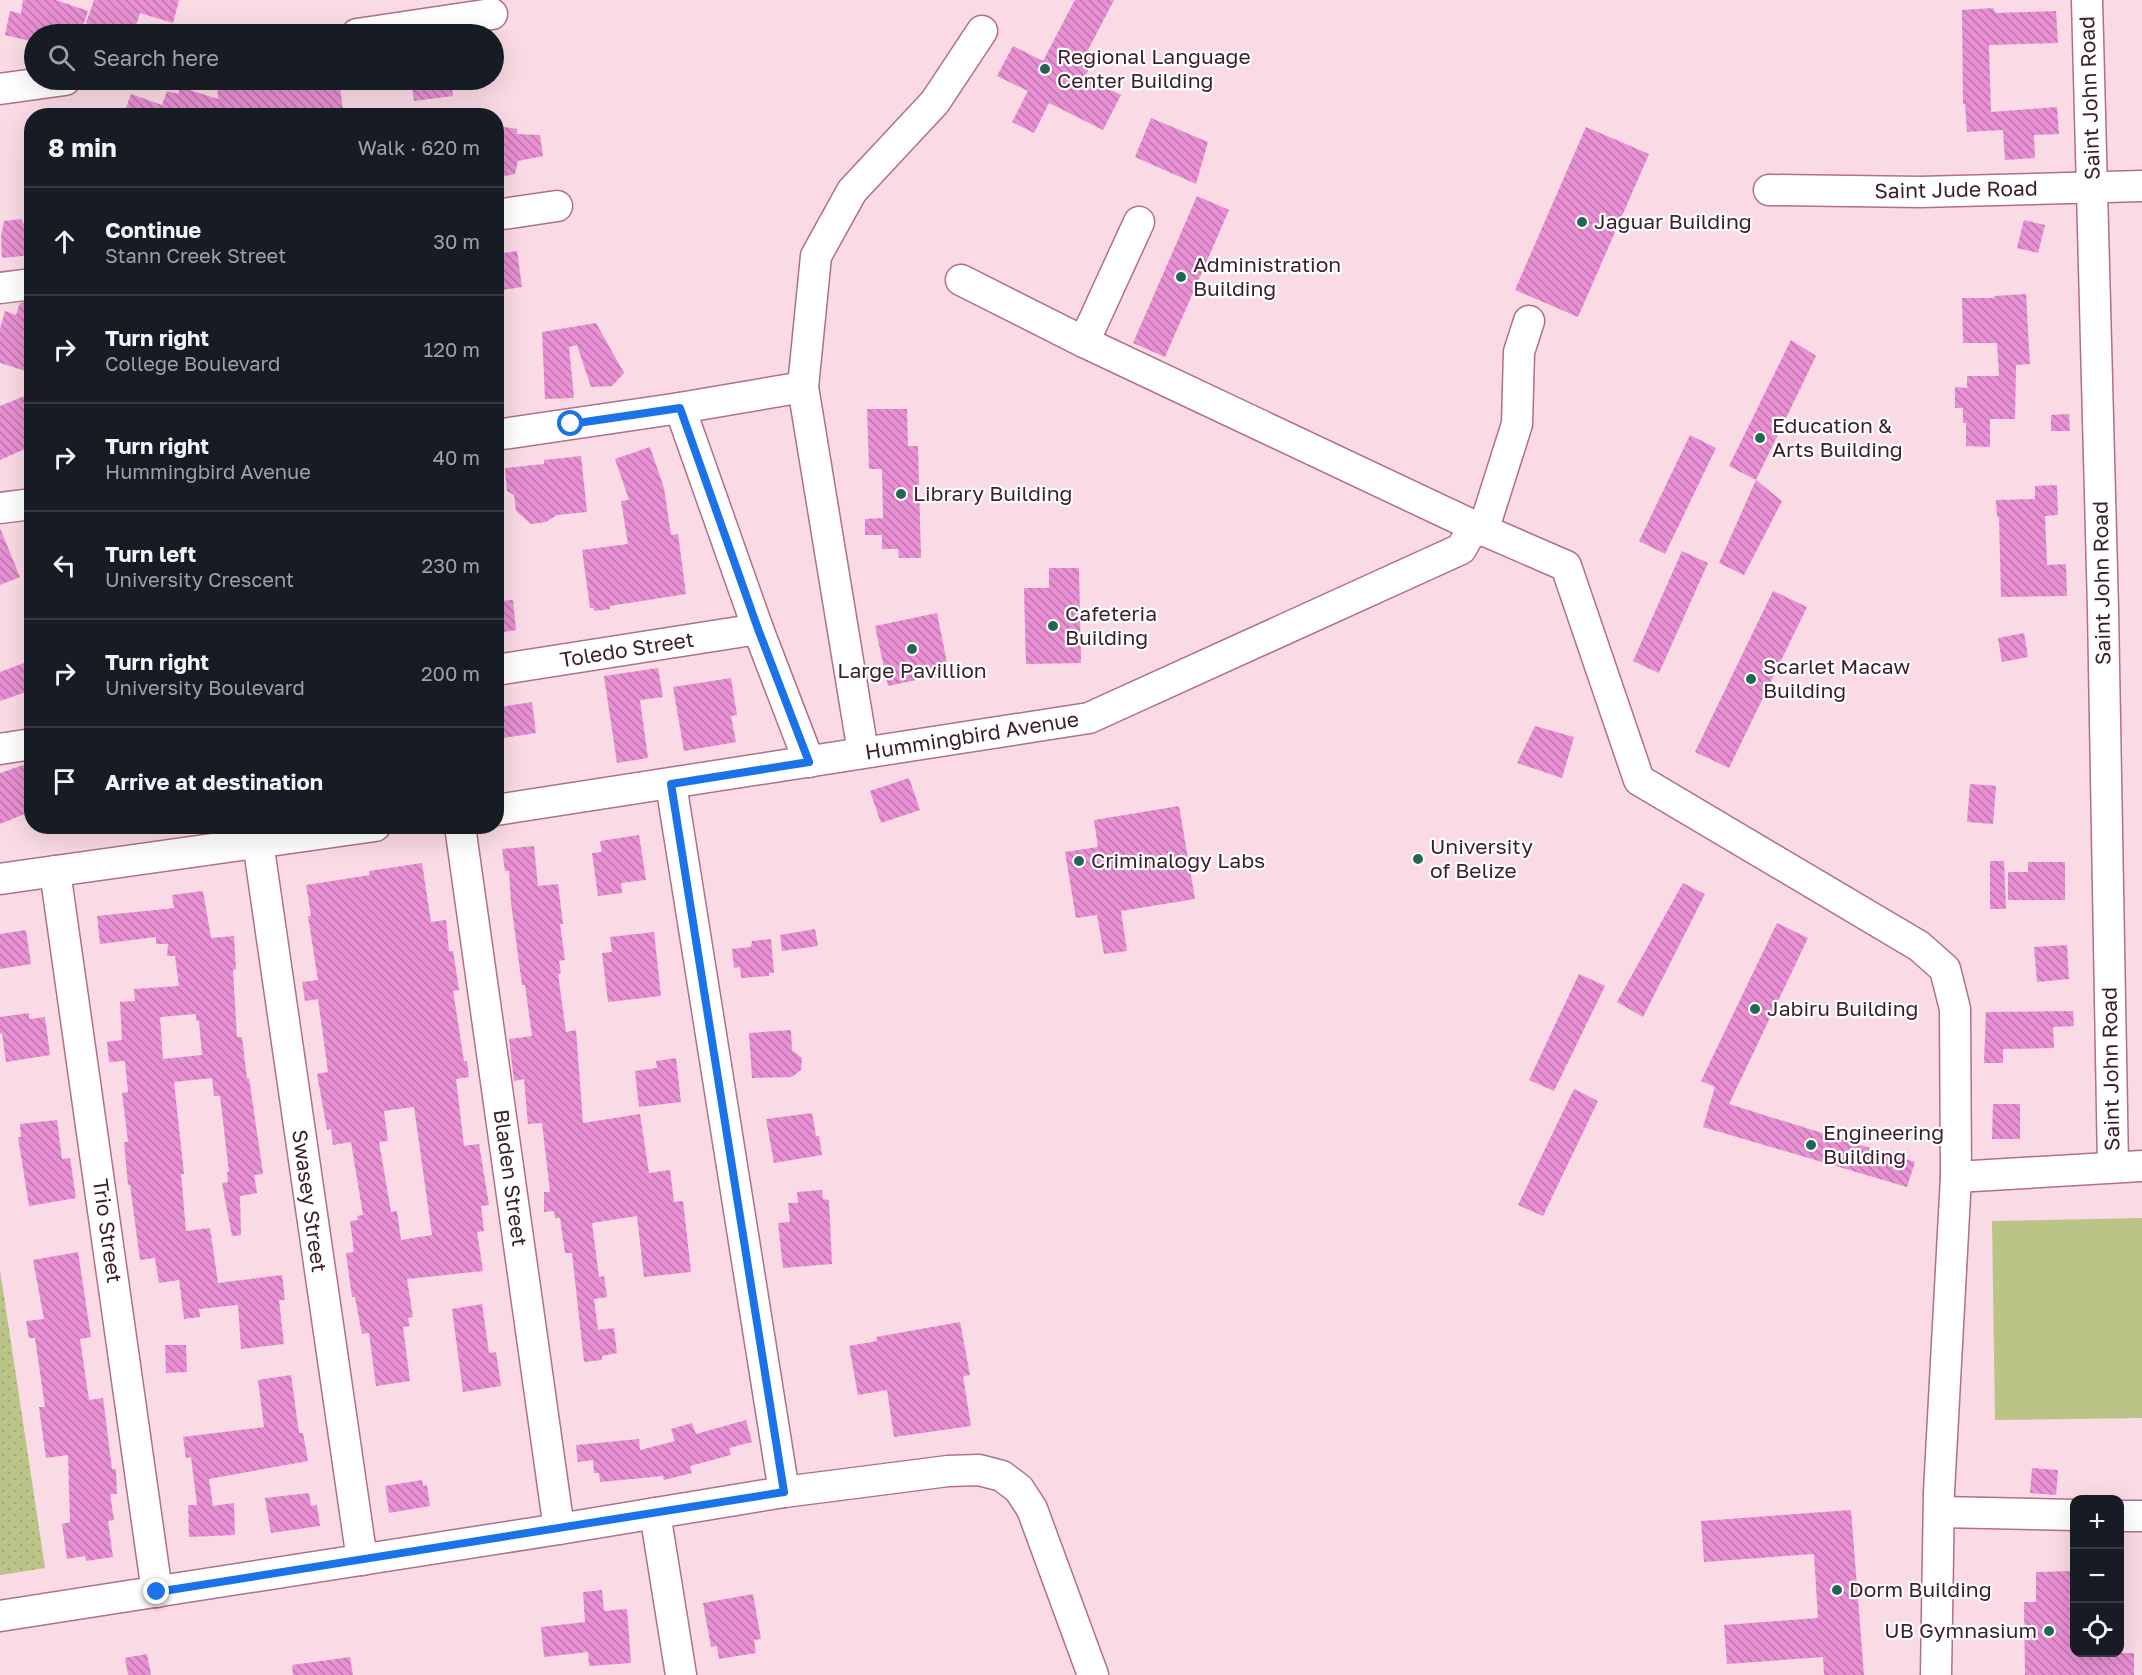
<!DOCTYPE html>
<meta charset="utf-8">
<style>
:root{--surface:#171b24;--page:#20242c;--text:#f1f3f6;--muted:#9ea1a6;--line:#363941}
body{margin:0;font-family:"Golos Text",sans-serif;background:var(--page);color:var(--text)}
.controls{position:absolute;right:18px;bottom:18px;display:grid;overflow:hidden;border-radius:12px;box-shadow:0 6px 24px #0002}
.controls button{width:54px;height:54px;display:grid;place-items:center;padding:0;border:0;border-bottom:2px solid var(--line);background:var(--surface);color:var(--text);font:30px sans-serif}
.stop{position:absolute;width:18px;height:18px;margin:-14px;border:4px solid #1a73e8;border-radius:50%;background:#fff}
.stop.end{background:#1a73e8;border-color:#fff;box-shadow:0 2px 6px #0008}
.list{margin:0;padding:0;list-style:none}
h2{display:flex;justify-content:space-between;align-items:center;height:78px;margin:0;padding:0 24px;font-size:26px}
h2 small{font-size:20px;font-weight:400;color:var(--muted)}
.list li{display:grid;grid-template-columns:39px 1fr auto;gap:18px;align-items:center;box-sizing:border-box;height:108px;padding:0 24px;border-top:2px solid var(--line)}
.list b{display:block;font-size:22px;white-space:nowrap}
.list p{margin:0;font-size:20px;white-space:nowrap;color:var(--muted)}
.list em{font-size:20px;font-style:normal;color:var(--muted)}
.icon{flex:none;width:33px;height:33px;fill:none;stroke:currentColor;stroke-width:2;stroke-linecap:round;stroke-linejoin:round}
.map{position:relative;flex:none;width:2142px;height:1675px;overflow:hidden}
.search{position:absolute;background:var(--surface);box-shadow:0 6px 24px #0002;left:24px;top:24px;width:480px;height:66px;display:flex;align-items:center;gap:15px;box-sizing:border-box;padding:0 21px;border-radius:33px;color:var(--muted);font-size:22px}
.panel{position:absolute;background:var(--surface);box-shadow:0 6px 24px #0002;left:24px;top:108px;width:480px;height:726px;border-radius:24px}
.map>svg:first-child{display:block}
.green{fill:url(#green-dots)}
.pitch{fill:#bac487}
.building{fill:url(#building-back-hatch);fill-rule:evenodd}
.lines{fill:none;stroke-linecap:round;stroke-linejoin:round}
.minor-casing{stroke:#b26f88;stroke-width:33}
.minor{stroke:#fff;stroke-width:30}
.route{stroke:#1a73e8;stroke-width:8}
.poi-dot{fill:#226657;stroke:#fff;stroke-width:2}
.labels{text-anchor:middle;stroke-width:4.5;stroke-linejoin:round;paint-order:stroke}
.poi-label{font-size:21px;fill:#3a1e29;stroke:#fff;text-anchor:start}
.street-label{font-size:21px;fill:#3a1e29;stroke:#fff}
</style>
<div class="map">
<svg width="2142" height="1675" viewBox="0 0 2142 1675">
<defs>
<pattern id="green-dots" width="8" height="8" patternUnits="userSpaceOnUse" patternTransform="scale(1.5)"><rect width="8" height="8" fill="#bac487"/><path d="M2 2h.1M6 6h.1" fill="none" stroke="#a1a875" stroke-width="1.8" stroke-linecap="round"/></pattern>
<pattern id="building-back-hatch" width="6" height="6" patternUnits="userSpaceOnUse" patternTransform="scale(1.5)"><rect width="6" height="6" fill="#e890d3"/><path d="M-1 5l2 2M0 0l6 6M5-1l2 2" fill="none" stroke="#bd75ab"/></pattern>
</defs>
<rect width="100%" height="100%" fill="#f9dae5"/>
<polygon class="green" points="0,1270 45,1568 0,1575"/>
<polygon class="pitch" points="2142,1218 2142,1418 1995,1420 1992,1221"/>
<g class="building">
<polygon points="23,0 56,0 88,11 80,34 48,25 46,34 34,34 34,42 5,35 10,11 21,14"/>
<polygon points="94,0 179,0 173,23 140,13 133,34 118,34 86,23"/>
<polygon points="1075,0 1114,0 1088,50 1096,54 1085,77 1121,95 1103,130 1049,103 1034,133 1012,122 1028,91 997,76 1013,46 1043,61"/>
<polygon points="1993,8 1996,13 2056,11 2058,43 1989,45 1991,112 2057,107 2059,134 2034,135 2035,158 2005,160 2003,130 1967,132 1965,104 1963,104 1962,10"/>
<polygon points="217,80 271,80 308,90 307,82 339,80 344,116 276,116 250,108 260,111 260,116 123,116 131,94 162,105 167,91 178,94 180,87 218,99"/>
<polygon points="411,80 451,80 453,96 414,101"/>
<polygon points="1151,118 1208,142 1196,184 1135,157"/>
<polygon points="496,126 517,129 517,134 540,135 543,156 518,161 515,174 496,178"/>
<polygon points="1586,127 1649,154 1578,317 1515,290"/>
<polygon points="1197,196 1229,210 1165,357 1133,343"/>
<polygon points="21,219 30,234 32,255 2,258 1,237 4,221"/>
<polygon points="2024,220 2045,225 2038,253 2017,248"/>
<polygon points="517,251 522,287 496,291 496,254"/>
<polygon points="2026,294 2030,364 2016,365 2015,419 1990,419 1990,447 1966,446 1966,423 1963,423 1963,408 1955,408 1955,387 1967,388 1967,376 1999,376 1997,343 1963,343 1962,298 1994,298 1994,296"/>
<polygon points="32,301 32,373 0,363 0,329 5,311 16,315 20,303"/>
<polygon points="596,323 624,373 612,386 591,387 577,345 569,347 574,398 545,399 542,332"/>
<polygon points="1791,340 1816,356 1756,480 1729,466"/>
<polygon points="32,393 32,446 0,460 0,406"/>
<polygon points="867,409 907,409 908,446 918,446 921,558 899,558 898,549 882,549 882,535 865,535 865,519 883,518 882,469 869,469"/>
<polygon points="2069,414 2070,431 2051,431 2051,415"/>
<polygon points="1690,435 1716,448 1665,554 1639,541"/>
<polygon points="650,447 664,488 671,535 678,534 686,594 610,606 610,609 594,611 594,608 590,608 582,550 628,544 621,501 629,500 615,459"/>
<polygon points="581,456 587,512 557,515 546,522 531,524 516,511 514,495 507,491 505,468 544,464 544,460"/>
<polygon points="1756,480 1782,501 1744,575 1719,563"/>
<polygon points="2057,485 2058,515 2045,516 2047,565 2066,564 2067,596 2001,597 1999,517 1997,517 1996,500 2035,499 2035,486"/>
<polygon points="0,528 20,577 0,585"/>
<polygon points="1682,551 1708,563 1659,673 1633,661"/>
<polygon points="1049,568 1079,568 1081,663 1026,664 1024,588 1049,588"/>
<polygon points="1773,591 1807,607 1729,768 1695,752"/>
<polygon points="513,600 516,630 496,633 496,601"/>
<polygon points="937,613 949,673 888,686 875,626"/>
<polygon points="2024,633 2028,657 2002,662 1998,638"/>
<polygon points="32,660 32,690 0,701 0,672"/>
<polygon points="658,668 663,697 640,700 648,758 617,763 604,676"/>
<polygon points="731,678 737,715 731,716 736,742 684,751 673,687"/>
<polygon points="532,702 536,733 496,739 496,716 501,715 500,707"/>
<polygon points="1535,726 1574,737 1562,778 1517,763"/>
<polygon points="32,762 32,811 0,824 0,773"/>
<polygon points="909,778 920,810 881,823 870,791"/>
<polygon points="1970,784 1996,786 1993,824 1967,822"/>
<polygon points="1179,806 1195,899 1121,911 1127,951 1104,954 1097,915 1076,918 1065,852 1098,847 1094,820"/>
<polygon points="639,835 646,880 621,883 622,893 598,896 592,853 602,852 600,841"/>
<polygon points="534,846 538,886 558,884 563,924 560,924 565,960 559,961 561,973 558,974 566,1032 576,1030 583,1123 640,1114 649,1173 670,1170 674,1202 683,1201 691,1272 644,1277 637,1216 592,1223 599,1277 604,1276 607,1297 594,1299 598,1330 614,1328 617,1353 602,1356 602,1360 584,1362 572,1253 565,1253 560,1218 555,1218 554,1211 544,1212 544,1192 550,1192 542,1123 528,1124 524,1079 514,1081 509,1039 532,1036 525,985 522,985 511,903 509,871 505,871 502,849"/>
<polygon points="1990,861 2004,861 2006,909 1990,909"/>
<polygon points="2028,862 2065,862 2065,900 2008,900 2008,872 2028,872"/>
<path d="M 422,863 L 431,922 L 446,920 L 449,951 L 453,951 L 459,990 L 453,991 L 464,1061 L 467,1061 L 469,1077 L 456,1079 L 464,1146 L 479,1144 L 489,1205 L 481,1206 L 484,1231 L 477,1232 L 483,1271 L 407,1279 L 413,1317 L 408,1318 L 410,1326 L 403,1327 L 410,1381 L 376,1386 L 369,1333 L 362,1334 L 355,1297 L 352,1297 L 346,1253 L 354,1252 L 350,1221 L 358,1220 L 357,1216 L 363,1215 L 351,1142 L 333,1145 L 331,1129 L 327,1130 L 317,1074 L 328,1072 L 318,999 L 305,1001 L 302,982 L 318,980 L 308,916 L 311,916 L 306,885 L 370,875 L 369,871 ZM 414,1107 L 432,1235 L 401,1240 L 397,1211 L 391,1212 L 379,1142 L 388,1141 L 384,1111 Z"/>
<polygon points="1683,883 1705,894 1643,1017 1617,1002"/>
<path d="M 203,891 L 211,938 L 234,936 L 236,969 L 233,970 L 237,1037 L 242,1037 L 247,1079 L 249,1078 L 263,1174 L 254,1175 L 257,1193 L 240,1196 L 241,1235 L 232,1236 L 222,1183 L 228,1182 L 227,1172 L 229,1172 L 220,1096 L 214,1096 L 212,1078 L 174,1082 L 184,1174 L 181,1174 L 186,1231 L 210,1228 L 218,1283 L 282,1275 L 285,1300 L 279,1300 L 284,1344 L 241,1349 L 238,1305 L 199,1309 L 200,1317 L 184,1319 L 179,1280 L 159,1283 L 155,1258 L 140,1260 L 130,1185 L 128,1185 L 124,1142 L 128,1142 L 122,1093 L 128,1092 L 125,1061 L 109,1062 L 107,1042 L 122,1040 L 120,1002 L 135,1001 L 134,989 L 179,986 L 175,956 L 167,956 L 168,944 L 156,944 L 156,937 L 100,944 L 97,916 L 174,908 L 172,895 ZM 196,1014 L 196,1021 L 199,1021 L 202,1055 L 163,1059 L 160,1017 Z"/>
<polygon points="1777,923 1808,938 1729,1104 1915,1162 1907,1187 1703,1127 1715,1087 1701,1081"/>
<polygon points="815,929 818,946 782,951 780,935"/>
<polygon points="26,930 31,964 0,969 0,934"/>
<polygon points="654,932 661,996 608,1002 602,953 612,952 610,937"/>
<polygon points="771,939 774,973 769,973 769,976 741,978 740,967 734,968 732,949 751,947 752,941"/>
<polygon points="2067,945 2069,979 2037,982 2034,947"/>
<polygon points="1579,974 1605,986 1554,1091 1529,1080"/>
<polygon points="2073,1011 2074,1026 2053,1027 2054,1048 2003,1049 2003,1063 1984,1063 1986,1012"/>
<polygon points="29,1013 29,1019 45,1017 50,1055 6,1062 2,1033 0,1034 0,1017"/>
<polygon points="791,1030 792,1050 802,1058 801,1070 792,1077 752,1078 749,1033"/>
<polygon points="676,1058 681,1102 639,1107 635,1071 657,1068 656,1061"/>
<polygon points="1574,1089 1598,1101 1543,1216 1518,1205"/>
<polygon points="1993,1104 2020,1104 2020,1139 1992,1139"/>
<polygon points="812,1113 816,1136 819,1136 822,1155 774,1163 766,1119"/>
<polygon points="57,1120 62,1159 70,1158 76,1198 29,1206 18,1137 21,1137 20,1124"/>
<polygon points="822,1190 823,1199 829,1200 832,1264 783,1268 778,1223 790,1222 788,1203 798,1203 797,1192"/>
<polygon points="78,1252 91,1337 80,1339 89,1400 103,1398 112,1469 116,1469 117,1494 110,1494 114,1520 108,1521 113,1557 86,1561 85,1556 67,1559 62,1524 70,1522 68,1455 46,1458 39,1407 45,1407 35,1338 29,1338 26,1321 44,1319 33,1260"/>
<polygon points="482,1304 489,1353 496,1352 501,1386 463,1392 452,1309"/>
<polygon points="960,1322 970,1375 963,1376 971,1426 894,1437 887,1390 858,1395 849,1346 877,1341 876,1337"/>
<polygon points="165,1345 186,1345 187,1372 166,1373"/>
<polygon points="291,1375 299,1433 303,1433 308,1461 209,1479 213,1506 234,1503 235,1535 189,1537 188,1505 197,1505 191,1457 186,1458 183,1437 264,1427 258,1380"/>
<polygon points="746,1420 752,1442 729,1448 731,1455 690,1466 692,1473 664,1480 663,1476 600,1482 599,1473 594,1473 593,1460 578,1462 576,1445 639,1439 640,1450 675,1441 671,1429 692,1423 696,1434"/>
<polygon points="2032,1468 2058,1470 2056,1495 2030,1493"/>
<polygon points="422,1480 423,1486 427,1485 430,1506 389,1513 385,1486"/>
<polygon points="309,1493 311,1506 317,1505 320,1526 271,1533 265,1498"/>
<polygon points="1851,1510 1864,1675 1824,1675 1823,1657 1727,1664 1724,1625 1818,1618 1814,1554 1704,1562 1701,1521"/>
<polygon points="2074,1571 2074,1653 2134,1653 2134,1675 2025,1675 2024,1602 2036,1602 2036,1572"/>
<polygon points="602,1590 604,1611 627,1609 631,1663 589,1666 588,1652 544,1657 541,1627 585,1622 583,1592"/>
<polygon points="753,1594 761,1639 754,1640 756,1653 719,1659 717,1646 711,1647 703,1603"/>
<polygon points="147,1654 151,1675 128,1675 125,1658"/>
<polygon points="350,1657 353,1675 293,1675 292,1665"/>
</g>
<g class="lines">
<g class="minor-casing">
<g id="minor">
<polyline points="2087,0 2103,609 2113,1167"/>
<polyline points="357,34 492,14"/>
<polyline points="0,89 65,80"/>
<polyline points="1769,190 1920,192 2142,186"/>
<polyline points="496,215 557,206"/>
<polyline points="961,280 1084,342 1474,526 1566,566 1639,780 1919,946 1945,969 1955,1009 1956,1177 1939,1492 1936,1675"/>
<polyline points="0,288 32,284"/>
<polyline points="1084,342 1139,222"/>
<polyline points="680,408 758,629 809,762"/>
<polyline points="496,435 680,408 803,387"/>
<polyline points="0,508 32,504"/>
<polyline points="1483,531 1517,424 1519,352 1529,321"/>
<polyline points="496,670 758,629"/>
<polyline points="0,749 32,744"/>
<polyline points="863,752 803,387 816,256 852,191 935,102 982,31"/>
<polyline points="671,784 784,1492"/>
<polyline points="496,810 1089,718 1461,549 1474,526"/>
<polyline points="460,826 559,1529"/>
<polyline points="258,842 362,1560"/>
<polyline points="55,871 157,1592"/>
<polyline points="0,879 375,826"/>
<polyline points="1956,1177 2142,1166"/>
<polyline points="1939,1512 2074,1515"/>
<polyline points="655,1513 681,1675"/>
<polyline points="2120,1516 2142,1516"/>
<polyline points="0,1616 559,1529 784,1492 948,1471 979,1470 1002,1476 1019,1489 1032,1509 1093,1675"/>
</g>
</g>
<use href="#minor" class="minor"/>
</g>
<g class="lines">
<polyline class="route" points="157,1592 784,1492 671,784 809,762 758,629 680,408 571,424"/>
</g>
<g class="poi-dot">
<circle cx="1045" cy="69" r="6"/>
<circle cx="1582" cy="222" r="6"/>
<circle cx="1181" cy="277" r="6"/>
<circle cx="1760" cy="438" r="6"/>
<circle cx="901" cy="494" r="6"/>
<circle cx="1053" cy="626" r="6"/>
<circle cx="912" cy="649" r="6"/>
<circle cx="1751" cy="679" r="6"/>
<circle cx="1418" cy="859" r="6"/>
<circle cx="1079" cy="861" r="6"/>
<circle cx="1755" cy="1009" r="6"/>
<circle cx="1811" cy="1145" r="6"/>
<circle cx="1837" cy="1590" r="6"/>
<circle cx="2049" cy="1631" r="6"/>
</g>
<g class="labels">
<g class="poi-label">
<text x="1057" y="64">Regional Language<tspan x="1057" dy="24">Center Building</tspan></text>
<text x="1594" y="229">Jaguar Building</text>
<text x="1193" y="272">Administration<tspan x="1193" dy="24">Building</tspan></text>
<text x="1772" y="433">Education &amp;<tspan x="1772" dy="24">Arts Building</tspan></text>
<text x="913" y="501">Library Building</text>
<text x="1065" y="621">Cafeteria<tspan x="1065" dy="24">Building</tspan></text>
<text x="1763" y="674">Scarlet Macaw<tspan x="1763" dy="24">Building</tspan></text>
<text x="912" y="678" text-anchor="middle">Large Pavillion</text>
<text x="1430" y="854">University<tspan x="1430" dy="24">of Belize</tspan></text>
<text x="1091" y="868">Criminalogy Labs</text>
<text x="1767" y="1016">Jabiru Building</text>
<text x="1823" y="1140">Engineering<tspan x="1823" dy="24">Building</tspan></text>
<text x="1849" y="1597">Dorm Building</text>
<text x="2037" y="1638" text-anchor="end">UB Gymnasium</text>
</g>
<g class="street-label">
<text transform="translate(2090 98) rotate(-92)" y="7">Saint John Road</text>
<text transform="translate(1956 190) rotate(-1)" y="7">Saint Jude Road</text>
<text transform="translate(2102 583) rotate(-91)" y="7">Saint John Road</text>
<text transform="translate(627 650) rotate(-9)" y="7">Toledo Street</text>
<text transform="translate(972 736) rotate(-9)" y="7">Hummingbird Avenue</text>
<text transform="translate(2111 1069) rotate(-91)" y="7">Saint John Road</text>
<text transform="translate(510 1178) rotate(82)" y="7">Bladen Street</text>
<text transform="translate(309 1201) rotate(82)" y="7">Swasey Street</text>
<text transform="translate(107 1231) rotate(82)" y="7">Trio Street</text>
</g>
</g>
</svg>
<div class="controls">
<button>+</button>
<button>−</button>
<button><svg class="icon" aria-label="locate" viewBox="0 0 24 24"><circle cx="12" cy="12" r="6"/><path d="M12 2v4M12 18v4M2 12h4M18 12h4"/></svg></button>
</div>
<div class="stop" style="left:571px;top:424px"></div>
<div class="stop end" style="left:157px;top:1592px"></div>
<div class="search"><svg class="icon" aria-label="search" viewBox="0 0 24 24"><circle cx="10" cy="10" r="6"/><path d="M15 15l6 6"/></svg>Search here</div>
<section class="panel">
<h2>8 min<small>Walk · 620 m</small></h2>
<ul class="list">
<li><svg class="icon" aria-label="ahead" viewBox="0 0 24 24"><path d="M12 20V5M6 11l6-6 6 6"/></svg><div><b>Continue</b><p>Stann Creek Street</p></div><em>30 m</em></li>
<li><svg class="icon" aria-label="right" viewBox="0 0 24 24"><path d="M7 20v-9h11M14 6l5 5-5 5"/></svg><div><b>Turn right</b><p>College Boulevard</p></div><em>120 m</em></li>
<li><svg class="icon" aria-label="right" viewBox="0 0 24 24"><path d="M7 20v-9h11M14 6l5 5-5 5"/></svg><div><b>Turn right</b><p>Hummingbird Avenue</p></div><em>40 m</em></li>
<li><svg class="icon" aria-label="left" viewBox="0 0 24 24"><path d="M17 20v-9H6M10 6l-5 5 5 5"/></svg><div><b>Turn left</b><p>University Crescent</p></div><em>230 m</em></li>
<li><svg class="icon" aria-label="right" viewBox="0 0 24 24"><path d="M7 20v-9h11M14 6l5 5-5 5"/></svg><div><b>Turn right</b><p>University Boulevard</p></div><em>200 m</em></li>
<li><svg class="icon" aria-label="arrive" viewBox="0 0 24 24"><path d="M6 21V4h12l-3 4 3 4H6"/></svg><div><b>Arrive at destination</b></div></li>
</ul>
</section>
</div>
